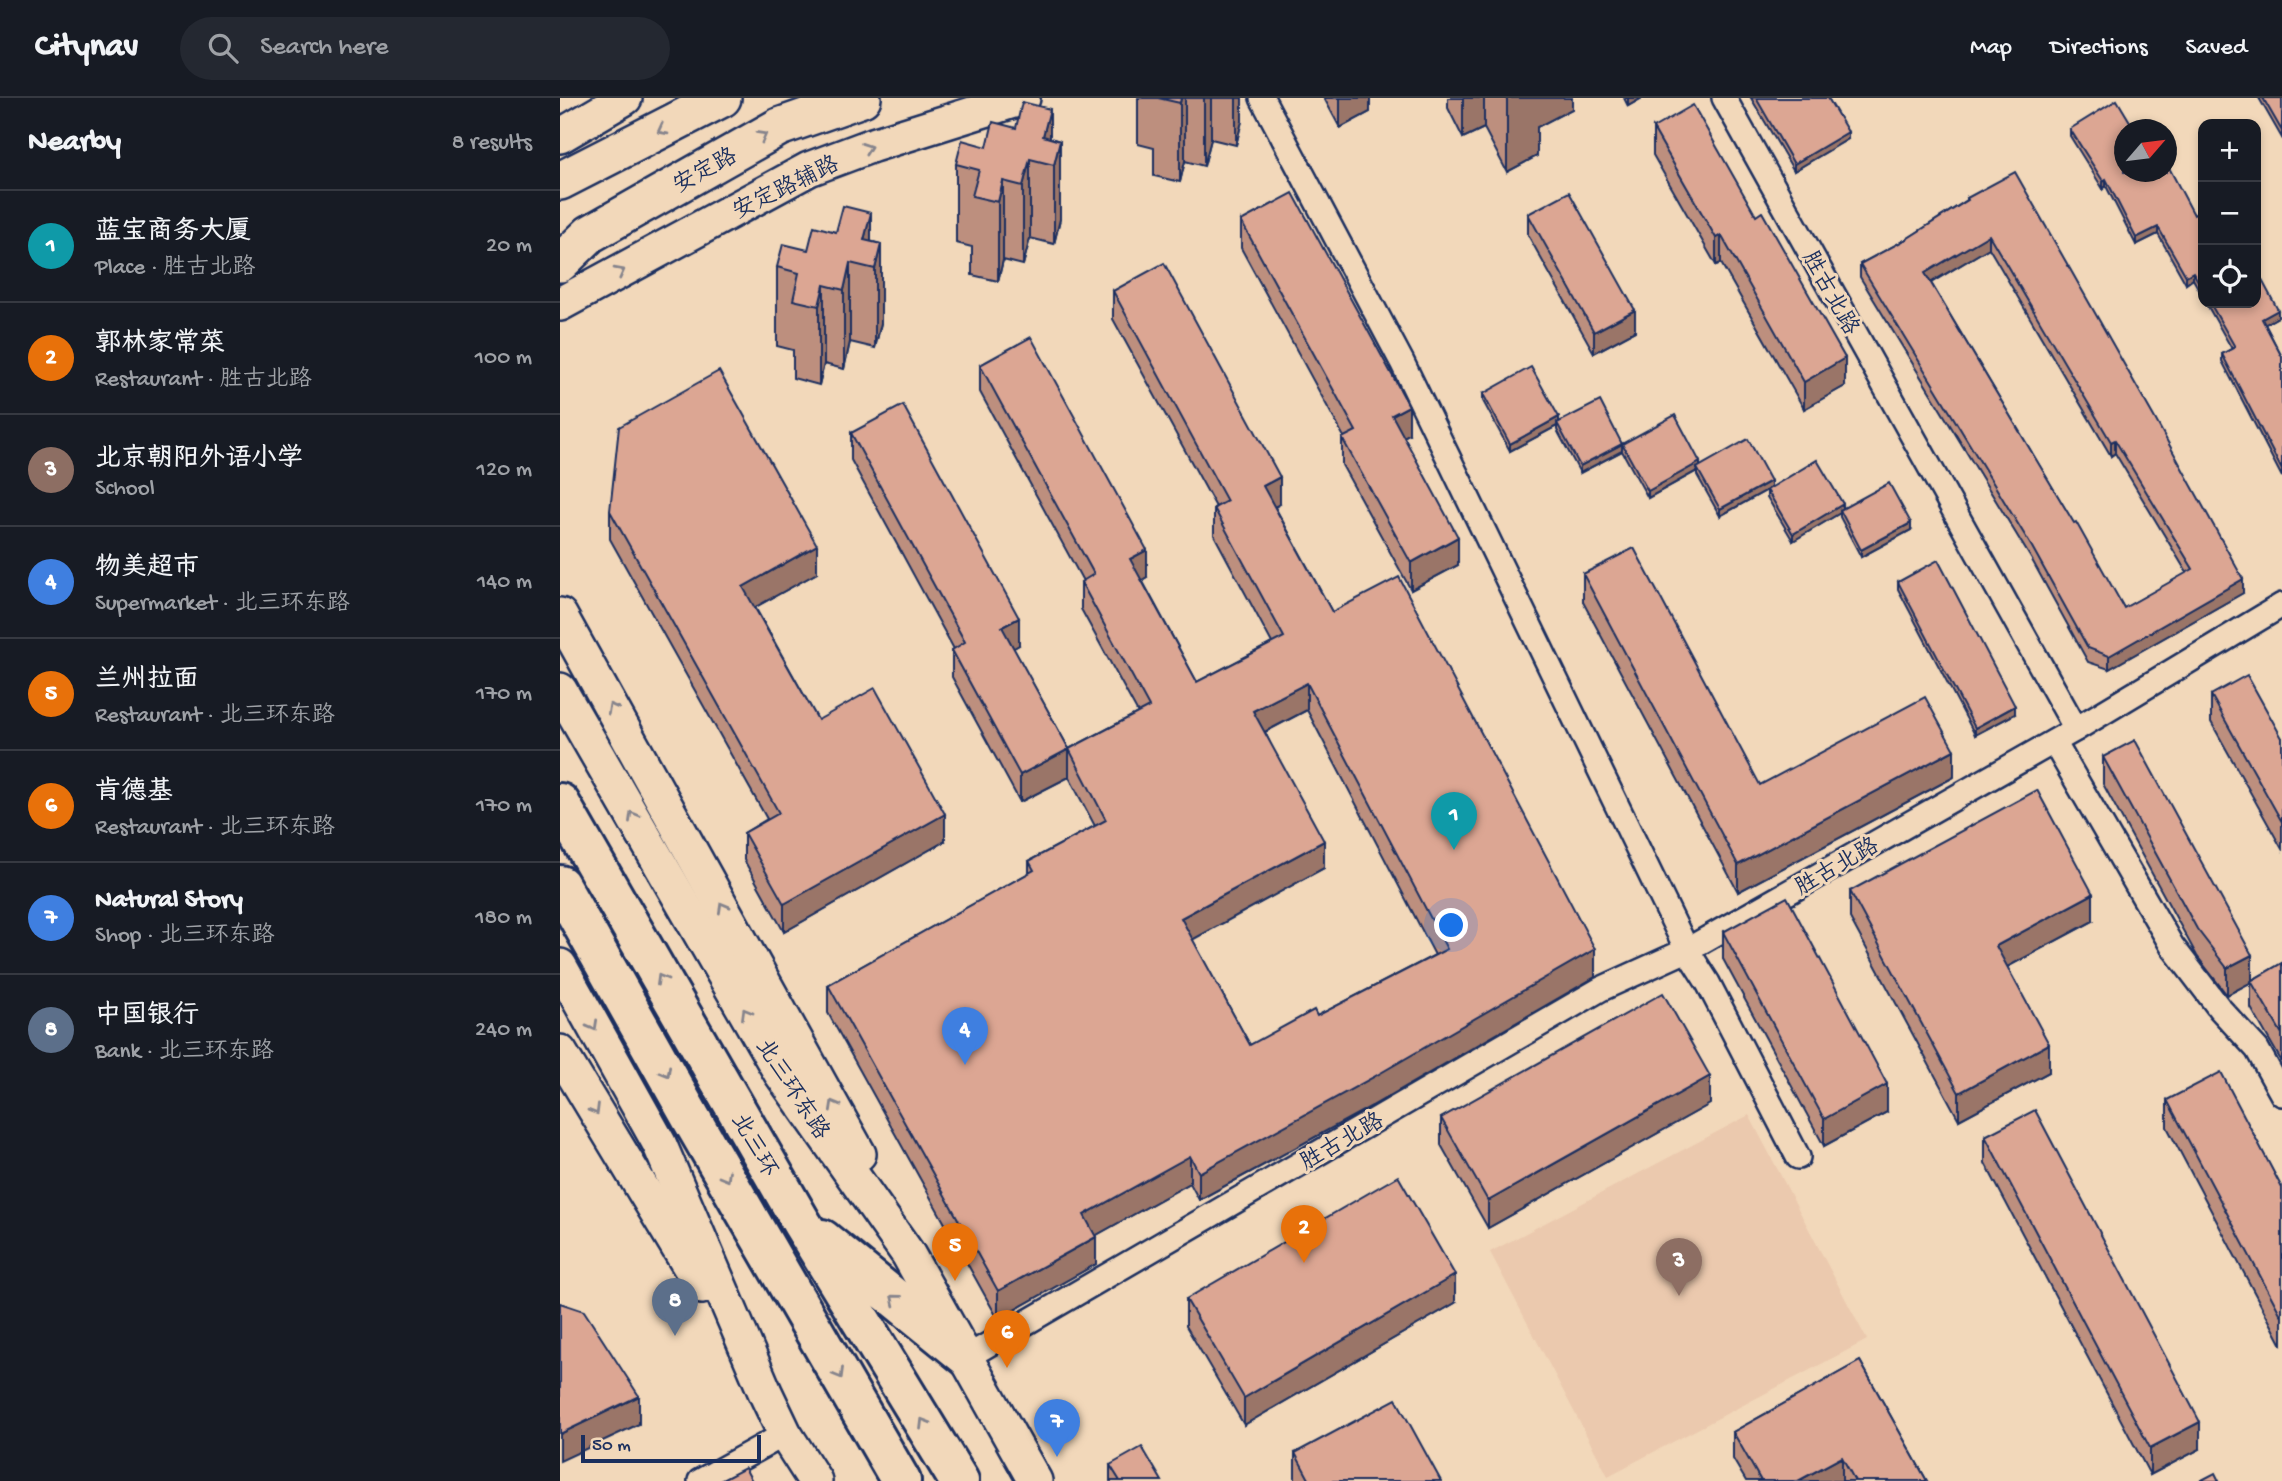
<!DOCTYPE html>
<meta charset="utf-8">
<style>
:root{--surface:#171b24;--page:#242831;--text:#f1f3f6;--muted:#9ea1a6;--line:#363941;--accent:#d1495b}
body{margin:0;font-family:"Gochi Hand","LXGW WenKai TC",sans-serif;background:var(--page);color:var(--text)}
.controls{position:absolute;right:21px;top:21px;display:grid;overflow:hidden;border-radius:14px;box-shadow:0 4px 10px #0003}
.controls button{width:63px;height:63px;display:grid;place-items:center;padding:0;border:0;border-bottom:2px solid var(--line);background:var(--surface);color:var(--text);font:35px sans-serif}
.compass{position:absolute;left:1554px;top:21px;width:63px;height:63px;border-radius:50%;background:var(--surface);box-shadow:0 4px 10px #0003;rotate:62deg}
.scale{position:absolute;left:21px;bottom:18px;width:180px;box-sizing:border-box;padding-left:7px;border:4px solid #1b2f5e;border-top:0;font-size:19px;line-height:24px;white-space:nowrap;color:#1b2f5e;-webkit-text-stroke:5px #f2d8ba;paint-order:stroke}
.you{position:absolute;left:892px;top:828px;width:24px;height:24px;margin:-18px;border:5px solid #fff;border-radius:50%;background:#1a73e8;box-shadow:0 0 0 10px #1a73e833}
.badge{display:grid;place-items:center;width:46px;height:46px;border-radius:50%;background:var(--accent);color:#fff;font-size:23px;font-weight:700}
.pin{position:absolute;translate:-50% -58px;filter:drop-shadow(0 2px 4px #0008)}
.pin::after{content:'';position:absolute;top:37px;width:24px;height:21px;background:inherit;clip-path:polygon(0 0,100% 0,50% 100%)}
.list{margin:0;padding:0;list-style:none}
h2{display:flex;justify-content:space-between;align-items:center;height:91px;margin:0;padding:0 28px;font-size:30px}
h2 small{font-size:23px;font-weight:400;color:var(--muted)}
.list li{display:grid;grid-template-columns:46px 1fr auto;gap:21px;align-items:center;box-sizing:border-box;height:112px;padding:0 28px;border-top:2px solid var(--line)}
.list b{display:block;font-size:26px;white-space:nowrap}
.list p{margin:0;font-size:23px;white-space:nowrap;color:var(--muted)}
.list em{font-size:23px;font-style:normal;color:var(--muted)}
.icon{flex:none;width:38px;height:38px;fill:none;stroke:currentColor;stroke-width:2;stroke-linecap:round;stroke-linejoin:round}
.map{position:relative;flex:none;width:1722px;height:1383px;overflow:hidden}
header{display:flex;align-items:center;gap:42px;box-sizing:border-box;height:98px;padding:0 35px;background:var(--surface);border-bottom:2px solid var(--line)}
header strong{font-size:33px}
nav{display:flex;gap:38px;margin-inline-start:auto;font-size:24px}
.search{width:490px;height:63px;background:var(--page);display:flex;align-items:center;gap:18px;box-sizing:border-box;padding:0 24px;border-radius:38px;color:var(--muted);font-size:26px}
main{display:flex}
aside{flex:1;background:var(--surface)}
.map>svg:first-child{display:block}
.built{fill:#ebc9ae}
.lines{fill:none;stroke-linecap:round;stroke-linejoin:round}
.street-casing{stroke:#1b2f5e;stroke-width:28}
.secondary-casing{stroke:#1b2f5e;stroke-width:38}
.primary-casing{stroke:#1b2f5e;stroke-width:42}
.highway-casing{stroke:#1b2f5e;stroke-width:44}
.street{stroke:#f2d8ba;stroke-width:23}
.secondary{stroke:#f2d8ba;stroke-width:33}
.primary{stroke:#f2d8ba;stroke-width:37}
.highway{stroke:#f2d8ba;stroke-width:38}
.wall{fill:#bd8f7e;stroke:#1b2f5e;stroke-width:2;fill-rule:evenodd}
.shaded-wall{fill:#9a7467;stroke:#1b2f5e;stroke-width:2}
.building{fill:#dca693;stroke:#1b2f5e;stroke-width:2;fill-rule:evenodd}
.oneway{stroke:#86848c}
.labels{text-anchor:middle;stroke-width:6;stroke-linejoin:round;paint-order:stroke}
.street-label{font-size:23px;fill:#1b2f5e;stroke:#f2d8ba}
</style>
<header>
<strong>Citynav</strong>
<div class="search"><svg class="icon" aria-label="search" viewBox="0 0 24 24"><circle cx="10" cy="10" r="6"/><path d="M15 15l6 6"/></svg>Search here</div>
<nav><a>Map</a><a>Directions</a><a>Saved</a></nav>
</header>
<main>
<aside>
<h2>Nearby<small>8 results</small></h2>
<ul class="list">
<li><span class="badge" style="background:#0f9aa8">1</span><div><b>蓝宝商务大厦</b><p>Place · 胜古北路</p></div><em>20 m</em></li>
<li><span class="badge" style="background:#e8710a">2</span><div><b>郭林家常菜</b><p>Restaurant · 胜古北路</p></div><em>100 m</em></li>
<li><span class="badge" style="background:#8d6e63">3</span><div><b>北京朝阳外语小学</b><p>School</p></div><em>120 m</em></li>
<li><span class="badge" style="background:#3f7fe0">4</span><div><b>物美超市</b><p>Supermarket · 北三环东路</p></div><em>140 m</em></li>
<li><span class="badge" style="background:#e8710a">5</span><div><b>兰州拉面</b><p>Restaurant · 北三环东路</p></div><em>170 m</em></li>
<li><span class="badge" style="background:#e8710a">6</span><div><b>肯德基</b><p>Restaurant · 北三环东路</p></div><em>170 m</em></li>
<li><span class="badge" style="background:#3f7fe0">7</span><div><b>Natural Story</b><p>Shop · 北三环东路</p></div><em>180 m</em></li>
<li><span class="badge" style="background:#5c6f8a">8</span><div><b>中国银行</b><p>Bank · 北三环东路</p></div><em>240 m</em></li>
</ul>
</aside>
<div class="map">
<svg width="1722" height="1383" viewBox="0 0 1722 1383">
<rect width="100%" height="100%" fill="#f2d8ba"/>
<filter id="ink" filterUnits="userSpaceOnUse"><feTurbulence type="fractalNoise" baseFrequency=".0143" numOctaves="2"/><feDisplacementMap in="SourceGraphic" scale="14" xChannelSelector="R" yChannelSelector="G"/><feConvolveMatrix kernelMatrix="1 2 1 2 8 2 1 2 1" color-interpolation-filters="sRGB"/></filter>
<g filter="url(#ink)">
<polygon class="built" points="1189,1017 1307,1242 1048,1378 930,1154"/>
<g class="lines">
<g class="street-casing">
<g id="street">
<polyline points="702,0 842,264 1127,852 1148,885 1238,1059"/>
<polyline points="1516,631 1722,507"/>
<polyline points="1494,644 1612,848 1660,911 1697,951 1722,996"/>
<polyline points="407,1259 1041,891 1127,852 1516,631 1164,0"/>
<polyline points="140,1383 225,1336"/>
</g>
</g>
<g class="secondary-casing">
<g id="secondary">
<polyline points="0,38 65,0"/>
<polyline points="0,206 249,71 313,47 463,0"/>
<polyline points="0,517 299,1056"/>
<polyline points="0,592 220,974 348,1156 475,1383"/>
<polyline points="0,868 99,1045 205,1294 225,1336 255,1383"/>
<polyline points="0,954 142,1189"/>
</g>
</g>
<g class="primary-casing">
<g id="primary">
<polyline points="0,83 162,0"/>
<polyline points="0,165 30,136 219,29 302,0"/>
</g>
</g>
<g class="highway-casing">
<g id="highway">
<polyline points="0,705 241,1124 399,1383"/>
<polyline points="0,787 131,1020 341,1383"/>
<polyline points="262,1141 407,1259"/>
</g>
</g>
<use href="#street" class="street"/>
<use href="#secondary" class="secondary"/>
<use href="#primary" class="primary"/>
<use href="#highway" class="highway"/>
</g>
<g class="wall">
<polygon points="578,0 682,0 682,23 676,47 651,41 644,68 625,63 620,84 594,78 594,50 578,46"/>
<polygon points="764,0 810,0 810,14 780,30"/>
<polygon points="888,0 1012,0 1012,11 977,29 977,58 947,74 924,30 903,40 888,10"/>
<polygon points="1064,0 1082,0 1068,8"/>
<polygon points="1191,0 1268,0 1288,41 1234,73"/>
<polygon points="1699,0 1722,0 1722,40"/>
<polygon points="456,30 500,43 500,121 494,146 470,140 463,167 443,162 438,183 412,177 412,149 396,145 396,66 427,49"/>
<polygon points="1093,30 1285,288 1244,311 1161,165 1156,167 1093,57"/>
<polygon points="1510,31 1564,32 1634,117 1643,112 1643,199 1633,181 1626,186 1598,136 1576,147 1546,88 1543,91 1510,38"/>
<path d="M 1407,100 L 1683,495 L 1549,571 L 1528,564 L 1472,462 L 1300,179 L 1300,166 L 1345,142 L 1407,102 ZM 1429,150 L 1551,358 L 1555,355 L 1627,475 L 1564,510 L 1371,185 Z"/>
<polygon points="968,116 1075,233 1034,255 968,137"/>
<polygon points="681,123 849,336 843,339 898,467 851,492 782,367 782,340 784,339 681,150"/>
<polygon points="276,134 321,146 321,225 315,250 290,244 284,271 264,266 259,287 233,280 233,252 217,248 217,169 248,152"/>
<path d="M 553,193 L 720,406 L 715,409 L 772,514 L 1035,879 L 812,1008 L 639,1102 L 630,1085 L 536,1137 L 536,1166 L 438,1221 L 268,915 L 268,887 L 469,775 L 469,763 L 535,728 L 509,679 L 460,704 L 392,579 L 392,552 L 394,551 L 291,362 L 291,335 L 459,547 L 453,550 L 509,651 L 578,615 L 521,511 L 521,484 L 523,483 L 420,294 L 420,267 L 587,479 L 582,482 L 637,584 L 712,545 L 654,437 L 654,410 L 656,409 L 553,221 ZM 747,612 L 875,857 L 757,918 L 690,947 L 632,841 L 764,770 L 705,634 Z"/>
<polygon points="1646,205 1696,205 1718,219 1705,226 1722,259 1722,379 1662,263 1662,256 1672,251"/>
<polygon points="923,296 999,324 1062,346 1283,410 1351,432 1301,459 1280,419 1280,415 1233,443 1207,399 1207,392 1160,418 1137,377 1137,373 1088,400 1062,353 1020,375 997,332 997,328 950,353 923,303"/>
<polygon points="50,413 257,475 195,509 258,622 385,743 224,834 184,762 184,735 207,721 50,441"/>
<polygon points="1023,476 1200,687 1394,679 1178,794 1023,504"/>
<polygon points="1338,484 1455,616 1415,637 1338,491"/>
<polygon points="1651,597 1722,640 1722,751 1651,624"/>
<polygon points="1543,659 1692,882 1722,865 1722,964 1691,910 1691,884 1667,897 1637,858 1543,686"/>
<polygon points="1290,793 1533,823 1447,869 1489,974 1399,1022 1290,820"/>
<polygon points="1163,834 1327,1014 1264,1048 1163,861"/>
<polygon points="1607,1002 1722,1090 1722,1247 1607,1029"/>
<polygon points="1150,1006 928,1130 881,1047 881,1020"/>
<polygon points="1425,1038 1640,1351 1590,1377 1425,1065"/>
<polygon points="626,1201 895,1205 684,1327 626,1228"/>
<polygon points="1300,1263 1367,1383 1186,1383 1173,1361 1173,1334"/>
<polygon points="735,1355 881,1383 735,1383"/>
<polygon points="550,1367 602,1383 550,1383"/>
</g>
<g class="shaded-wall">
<polygon points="621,0 625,0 625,63 620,84 620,5"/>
<polygon points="644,0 651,0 651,41 644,68"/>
<polygon points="676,0 682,0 682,23 676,47"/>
<polygon points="780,0 810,0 810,14 780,30"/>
<polygon points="903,0 924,0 924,30 903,40"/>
<polygon points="947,0 1012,0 1012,11 977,29 977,58 947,74"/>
<polygon points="1068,0 1082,0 1068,8"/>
<polygon points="490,11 490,66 483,38"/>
<polygon points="1288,34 1288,41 1234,73 1234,66"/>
<polygon points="500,43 500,121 494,146 494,67"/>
<polygon points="470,61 470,140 463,167 463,88"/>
<polygon points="1546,81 1546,88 1543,91 1543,83"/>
<polygon points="443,83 443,162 438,183 438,104"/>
<polygon points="311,115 311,170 304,142"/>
<polygon points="1598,129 1598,136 1576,147 1576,140"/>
<polygon points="1161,137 1161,165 1156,167 1156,140"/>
<polygon points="1429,137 1429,150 1365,188 1365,175"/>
<polygon points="321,146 321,225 315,250 315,171"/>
<polygon points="290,165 290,244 284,271 284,192"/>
<polygon points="1633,174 1633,181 1626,186 1626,178"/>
<polygon points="264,187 264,266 259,287 259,208"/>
<polygon points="1075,212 1075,233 1034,255 1034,234"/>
<polygon points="1718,212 1718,219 1702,228 1702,221"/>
<polygon points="1285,260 1285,288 1244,311 1244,284"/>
<polygon points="849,308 849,336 832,345 832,317"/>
<polygon points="999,319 999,327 997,325 997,328 950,353 950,346"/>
<polygon points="1555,342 1555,355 1551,358 1551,344"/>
<polygon points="1062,346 1062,353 1020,375 1020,368"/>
<polygon points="1140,364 1140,371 1137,370 1137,373 1088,400 1088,393"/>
<polygon points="720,379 720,406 703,415 703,388"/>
<polygon points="1211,383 1211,390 1160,418 1160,411"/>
<polygon points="1283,406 1283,413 1280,412 1280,415 1233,443 1233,436"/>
<polygon points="1351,425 1351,432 1301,459 1301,452"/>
<polygon points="898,439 898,467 851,492 851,465"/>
<polygon points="257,447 257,475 183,516 183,489"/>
<polygon points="587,452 587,479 570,489 570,461"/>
<polygon points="1683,481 1683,495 1549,571 1549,558"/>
<polygon points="459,520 459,547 442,557 442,529"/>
<polygon points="747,585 747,612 693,640 693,613"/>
<polygon points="1455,608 1455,616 1415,637 1415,630"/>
<polygon points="509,651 509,679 460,704 460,677"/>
<polygon points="1394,652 1394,679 1178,794 1178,767"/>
<polygon points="385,716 385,743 224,834 224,806"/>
<polygon points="764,743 764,770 621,848 621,820"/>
<polygon points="1533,796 1533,823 1436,875 1436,848"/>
<polygon points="1035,851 1035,879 812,1008 639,1102 639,1075"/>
<polygon points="1692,857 1692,884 1667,897 1667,870"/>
<polygon points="1489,946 1489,974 1399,1022 1399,995"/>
<polygon points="1150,978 1150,1006 928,1130 928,1103"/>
<polygon points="1327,986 1327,1014 1264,1048 1264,1021"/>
<polygon points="630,1058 630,1085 524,1144 524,1117"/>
<polygon points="536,1139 536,1166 438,1221 438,1193"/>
<polygon points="895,1177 895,1205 684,1327 684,1300"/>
<polygon points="79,1298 79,1326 0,1363 0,1336"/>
<polygon points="1640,1324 1640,1351 1590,1377 1590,1350"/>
<polygon points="1282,1359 1282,1383 1238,1383"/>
</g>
<g class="building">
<polygon points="598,0 621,0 620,5"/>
<polygon points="1196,0 1268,0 1288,34 1234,66"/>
<polygon points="1703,0 1722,0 1722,33"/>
<polygon points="1557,2 1575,32 1564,32 1564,74 1606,74 1606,64 1634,117 1643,112 1643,192 1633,174 1626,178 1598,129 1576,140 1546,81 1543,83 1510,31"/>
<polygon points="462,4 490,11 483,38 500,43 494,67 470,61 463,88 443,83 438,104 412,98 419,72 396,66 402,42 427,49 433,24 456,30"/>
<polygon points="1133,7 1196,118 1202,114 1285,260 1244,284 1161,137 1156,140 1093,30"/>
<path d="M 1455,74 L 1594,319 L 1683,481 L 1549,558 L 1528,550 L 1472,449 L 1300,166 L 1345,142 L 1408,102 L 1407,100 ZM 1429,137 L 1551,344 L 1555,342 L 1633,471 L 1564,510 L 1516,424 L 1514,425 L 1365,175 Z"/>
<polygon points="1009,94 1075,212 1034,234 968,116"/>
<polygon points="733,95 849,308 832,317 898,439 851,465 782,340 796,333 681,123"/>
<polygon points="283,108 311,115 304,142 321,146 315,171 290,165 284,192 264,187 259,208 233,202 239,175 217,169 223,146 248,152 254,128 276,134"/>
<path d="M 604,165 L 720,379 L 703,388 L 772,514 L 839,479 L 1035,851 L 812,980 L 639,1075 L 630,1058 L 524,1117 L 536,1139 L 438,1193 L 268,887 L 474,772 L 469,763 L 546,722 L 509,651 L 589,609 L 521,484 L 534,476 L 420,267 L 471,239 L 587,452 L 570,461 L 637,584 L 724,539 L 654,410 L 667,403 L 553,193 ZM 747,585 L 887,851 L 757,918 L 754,912 L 690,947 L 621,820 L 764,743 L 693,613 Z"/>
<polygon points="1696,171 1718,212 1702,221 1722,259 1722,372 1662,256 1675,249 1650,205 1696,205"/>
<polygon points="971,269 999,319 950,346 923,296"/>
<polygon points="159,273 257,447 183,489 258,622 315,590 385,716 224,806 184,735 219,715 50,413 59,329"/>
<polygon points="1040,303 1062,346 1020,368 997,325"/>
<polygon points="343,307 459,520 442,529 509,651 460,677 392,552 405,544 291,335"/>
<polygon points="1115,317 1140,364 1088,393 1062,346"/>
<polygon points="1188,341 1211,383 1160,411 1137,370"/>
<polygon points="1257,362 1283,406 1233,436 1207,392"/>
<polygon points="1329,385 1351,425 1301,452 1280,412"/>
<polygon points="1074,450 1200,687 1365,599 1394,652 1178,767 1023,476"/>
<polygon points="1378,462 1455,608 1415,630 1338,484"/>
<polygon points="1687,577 1722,640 1722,724 1651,597"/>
<polygon points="1575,642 1692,857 1667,870 1637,831 1543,659"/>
<polygon points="1477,692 1533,796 1436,848 1489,946 1399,995 1290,793"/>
<polygon points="1227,799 1327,986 1264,1021 1163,834"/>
<polygon points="1722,865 1722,936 1691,883"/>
<polygon points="1103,895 1150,978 928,1103 881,1020"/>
<polygon points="1661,974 1722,1090 1722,1219 1607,1002"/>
<polygon points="1475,1012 1640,1324 1590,1350 1425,1038"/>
<polygon points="838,1078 895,1177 684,1300 626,1201"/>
<polygon points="0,1205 24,1213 79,1298 0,1336"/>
<polygon points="1300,1263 1367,1383 1295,1383 1282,1359 1238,1383 1201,1383 1173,1334"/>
<polygon points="836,1301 881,1383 750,1383 735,1355"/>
<polygon points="582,1349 602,1383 560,1383 550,1367"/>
<polygon points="185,1370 192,1383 160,1383"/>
<polygon points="1655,1375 1659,1383 1640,1383"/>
</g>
<defs><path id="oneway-chevron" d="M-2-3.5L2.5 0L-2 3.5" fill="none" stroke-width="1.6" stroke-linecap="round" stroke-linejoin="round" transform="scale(1.75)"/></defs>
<g class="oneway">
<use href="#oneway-chevron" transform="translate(102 32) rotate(152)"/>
<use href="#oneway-chevron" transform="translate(202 38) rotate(-29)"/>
<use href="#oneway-chevron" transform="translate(307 50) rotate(-20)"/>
<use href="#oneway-chevron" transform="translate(60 174) rotate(-28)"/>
<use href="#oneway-chevron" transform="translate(52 610) rotate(-119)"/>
<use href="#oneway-chevron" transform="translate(73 718) rotate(-120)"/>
<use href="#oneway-chevron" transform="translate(163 809) rotate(-119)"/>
<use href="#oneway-chevron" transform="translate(101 881) rotate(-120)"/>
<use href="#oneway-chevron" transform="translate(186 915) rotate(-120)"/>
<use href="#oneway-chevron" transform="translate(33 928) rotate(61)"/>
<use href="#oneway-chevron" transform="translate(106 974) rotate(61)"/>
<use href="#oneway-chevron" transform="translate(274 1007) rotate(-119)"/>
<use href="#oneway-chevron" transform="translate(35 1012) rotate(59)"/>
<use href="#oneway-chevron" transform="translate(166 1079) rotate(60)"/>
<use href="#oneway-chevron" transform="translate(335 1201) rotate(-141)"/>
<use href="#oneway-chevron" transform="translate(279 1276) rotate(60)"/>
<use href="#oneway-chevron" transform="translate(364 1325) rotate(-121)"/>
</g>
</g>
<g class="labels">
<g class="street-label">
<text transform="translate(144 71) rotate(-29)" y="8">安定路</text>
<text transform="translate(225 88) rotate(-26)" y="8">安定路辅路</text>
<text transform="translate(1272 194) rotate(61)" y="8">胜古北路</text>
<text transform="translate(1276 767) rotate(-30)" y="8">胜古北路</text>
<text transform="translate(234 990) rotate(57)" y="8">北三环东路</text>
<text transform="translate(781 1042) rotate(-30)" y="8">胜古北路</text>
<text transform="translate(196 1046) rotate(60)" y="8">北三环</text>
</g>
</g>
</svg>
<div class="controls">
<button>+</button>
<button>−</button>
<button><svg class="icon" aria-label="locate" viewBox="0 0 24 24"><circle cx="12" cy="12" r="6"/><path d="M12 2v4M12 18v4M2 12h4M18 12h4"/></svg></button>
</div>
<svg class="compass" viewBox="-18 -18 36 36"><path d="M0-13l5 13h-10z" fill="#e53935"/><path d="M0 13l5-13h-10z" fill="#9ea1a6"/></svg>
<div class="scale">50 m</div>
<div class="you"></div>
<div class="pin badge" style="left:894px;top:752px;background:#0f9aa8">1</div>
<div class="pin badge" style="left:744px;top:1165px;background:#e8710a">2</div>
<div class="pin badge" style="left:1119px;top:1198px;background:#8d6e63">3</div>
<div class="pin badge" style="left:405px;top:967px;background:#3f7fe0">4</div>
<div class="pin badge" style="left:395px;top:1183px;background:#e8710a">5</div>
<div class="pin badge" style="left:447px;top:1270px;background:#e8710a">6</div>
<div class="pin badge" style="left:497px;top:1359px;background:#3f7fe0">7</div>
<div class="pin badge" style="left:115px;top:1238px;background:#5c6f8a">8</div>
</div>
</main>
